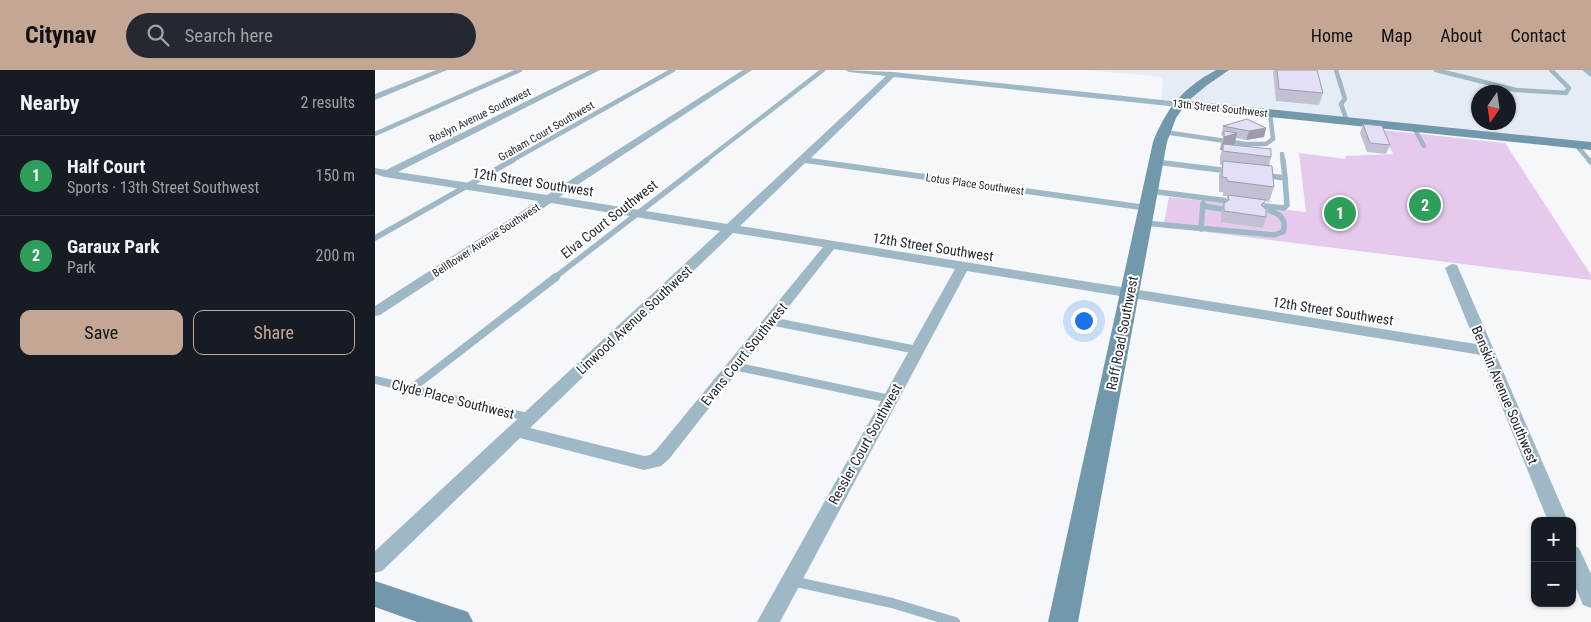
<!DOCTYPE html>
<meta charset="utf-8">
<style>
:root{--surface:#171b24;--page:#242831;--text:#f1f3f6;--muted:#9ea1a6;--line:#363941;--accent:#c4a695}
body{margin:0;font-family:"Roboto Condensed",sans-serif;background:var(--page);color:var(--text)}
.controls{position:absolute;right:15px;bottom:15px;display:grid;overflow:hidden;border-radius:10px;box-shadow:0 1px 4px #0004}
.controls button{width:45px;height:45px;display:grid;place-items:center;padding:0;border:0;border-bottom:1px solid var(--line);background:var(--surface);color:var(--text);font:25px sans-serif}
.compass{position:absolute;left:1096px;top:15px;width:45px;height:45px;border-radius:50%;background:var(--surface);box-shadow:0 1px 4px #0004;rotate:193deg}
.you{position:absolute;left:708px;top:250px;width:18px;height:18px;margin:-12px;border:4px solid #fff;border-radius:50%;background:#1a73e8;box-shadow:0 0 0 8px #1a73e833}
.badge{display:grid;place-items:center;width:32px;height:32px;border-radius:50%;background:var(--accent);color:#fff;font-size:16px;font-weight:700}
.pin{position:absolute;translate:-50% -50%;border:2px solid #fff;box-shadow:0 1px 5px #0006}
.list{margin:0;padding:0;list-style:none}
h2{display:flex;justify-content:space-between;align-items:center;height:65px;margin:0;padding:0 20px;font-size:21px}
h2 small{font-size:16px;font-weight:400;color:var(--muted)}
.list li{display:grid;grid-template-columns:32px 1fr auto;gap:15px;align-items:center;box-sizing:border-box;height:80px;padding:0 20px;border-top:1px solid var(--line)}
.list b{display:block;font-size:19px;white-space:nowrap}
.list p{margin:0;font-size:16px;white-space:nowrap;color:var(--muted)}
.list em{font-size:16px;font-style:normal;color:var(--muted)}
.actions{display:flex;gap:10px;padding:15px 20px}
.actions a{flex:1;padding:11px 0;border:1px solid var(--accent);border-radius:10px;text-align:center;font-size:18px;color:var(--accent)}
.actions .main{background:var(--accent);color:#111}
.icon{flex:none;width:28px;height:28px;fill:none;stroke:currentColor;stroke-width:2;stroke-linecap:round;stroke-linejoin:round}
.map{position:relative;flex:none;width:1216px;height:552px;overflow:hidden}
header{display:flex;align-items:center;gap:30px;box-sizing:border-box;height:70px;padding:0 25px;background:var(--accent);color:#111}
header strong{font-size:24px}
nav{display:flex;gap:28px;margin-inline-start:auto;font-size:18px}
.search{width:350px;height:45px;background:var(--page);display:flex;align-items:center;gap:12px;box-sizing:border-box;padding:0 18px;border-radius:28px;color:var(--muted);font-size:19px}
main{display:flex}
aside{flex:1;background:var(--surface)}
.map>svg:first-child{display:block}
.built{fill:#e5ecf6;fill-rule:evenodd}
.green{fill:#e5caed}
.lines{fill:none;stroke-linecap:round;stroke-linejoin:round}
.lane-far3{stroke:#9eb8c5;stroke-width:4.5}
.lane-far2{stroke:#9eb8c5;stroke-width:5.5}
.lane-far1{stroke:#9eb8c5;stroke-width:8}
.lane{stroke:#9eb8c5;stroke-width:10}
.street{fill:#9eb8c5;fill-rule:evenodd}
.secondary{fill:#7299ab;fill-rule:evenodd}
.wall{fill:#c2c1d4}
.shaded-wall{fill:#9e9dac}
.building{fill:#e2e0f6;stroke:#9e9dac}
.labels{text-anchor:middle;stroke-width:4;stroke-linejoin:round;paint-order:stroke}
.far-street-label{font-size:11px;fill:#252a31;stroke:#fff}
.street-label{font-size:14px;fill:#252a31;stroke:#fff}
</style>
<header>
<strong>Citynav</strong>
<div class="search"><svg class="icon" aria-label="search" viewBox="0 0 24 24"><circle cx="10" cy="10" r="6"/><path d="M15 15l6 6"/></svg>Search here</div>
<nav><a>Home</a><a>Map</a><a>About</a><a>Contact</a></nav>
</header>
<main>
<aside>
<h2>Nearby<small>2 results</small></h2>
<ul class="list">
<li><span class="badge" style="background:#2e9e5b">1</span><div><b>Half Court</b><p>Sports · 13th Street Southwest</p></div><em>150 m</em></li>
<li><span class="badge" style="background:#2e9e5b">2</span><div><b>Garaux Park</b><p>Park</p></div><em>200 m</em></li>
</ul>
<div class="actions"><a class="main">Save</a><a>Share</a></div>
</aside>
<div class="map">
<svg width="1216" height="552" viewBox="0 0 1216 552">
<rect width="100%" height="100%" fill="#f5f7fb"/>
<path class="built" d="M 711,0 L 1216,0 L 1216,73 L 786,30 L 788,7 ZM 1104,22 L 1134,22 L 1134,52 L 1104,52 Z"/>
<polygon class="green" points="1007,60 1130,73 1216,205 1216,210 823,161 788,158 794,127 931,142 924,83 971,89 970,86 1018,84"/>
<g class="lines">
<g class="lane-far3">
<polyline points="961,0 970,29 966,34 972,51"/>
<polyline points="1061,0 1141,20 1191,23 1194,18 1176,0"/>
<polyline points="1039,58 1049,76"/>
<polyline points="789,62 871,74 891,74 898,69 895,43"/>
<polyline points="0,64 145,0"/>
<polyline points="1201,75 1215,91"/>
<polyline points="907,84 908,91"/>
<polyline points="136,91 298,0"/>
<polyline points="330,91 448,0"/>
</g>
<g class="lane-far2">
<polyline points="908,90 910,108"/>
<polyline points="1214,90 1216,92"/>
<polyline points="781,92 854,101"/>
<polyline points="775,121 861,132"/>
<polyline points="880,135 909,138 912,135 910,108 887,105"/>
<polyline points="828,136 847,139"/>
<path d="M 769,153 L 899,165 L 908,162 C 912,151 906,144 895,141"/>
<polyline points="826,159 828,133"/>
<polyline points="0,168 138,90"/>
<polyline points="179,208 332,90"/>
</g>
<g class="lane-far1">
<polyline points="395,251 542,280"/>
<polyline points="359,296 515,329"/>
<polyline points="0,310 156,348"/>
<polyline points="36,319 181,207"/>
</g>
<polyline class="lane" points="417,511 517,533 580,552"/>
<g class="street">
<polygon points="61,0 72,0 0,30 0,24"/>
<path d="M 215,0 L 225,0 L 23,102 L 172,125 L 368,0 L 377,0 L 184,127 L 352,154 L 511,6 L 474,2 L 470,0 L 518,2 L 806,32 L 806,36 L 803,37 L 519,7 L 436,88 L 772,135 L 778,138 L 772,141 L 430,93 L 365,156 L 1101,274 L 1070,198 L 1077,194 L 1082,195 L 1193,451 L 1173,451 L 1106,285 L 592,201 L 405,552 L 382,552 L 580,199 L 459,179 L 294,389 L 286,396 L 269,400 L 145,368 L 7,501 L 0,503 L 0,481 L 345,161 L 176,133 L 5,245 L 0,246 L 0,236 L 163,131 L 10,107 L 0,104 L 0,98 L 11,100 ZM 358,163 L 448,177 L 282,379 L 275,385 L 269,386 L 155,358 Z"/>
<polygon points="1207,0 1216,0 1216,7"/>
<polygon points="1197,475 1204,478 1216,504 1216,538 1208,535 1197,509"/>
</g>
<g class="secondary">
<path d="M 841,0 L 854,0 L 831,16 L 813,31 L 1216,72 L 1216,80 L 808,38 L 801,48 L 792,72 L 703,552 L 673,552 L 778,72 C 792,37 808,18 841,0 Z"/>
<polygon points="0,511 93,542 98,552 42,552 0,537"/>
</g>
</g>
<g class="wall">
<polygon points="899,0 942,0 948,23 944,35 901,31 898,2"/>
<polygon points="988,54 1015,75 1011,84 992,82 985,63"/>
<polygon points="848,56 891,58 889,67 871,70 861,68 859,75 896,87 894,96 899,117 894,132 890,131 889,137 891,147 888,158 846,152 846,144 849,133 851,132 852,126 848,126 848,122 844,122 844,105 847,95 845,95 845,87 847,80 845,80 846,74 848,66 846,65"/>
</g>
<g class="shaded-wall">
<polygon points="891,58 889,67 871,70 874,61"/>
<polygon points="862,63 859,76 848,74 847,80 845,80 849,67"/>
</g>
<g class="building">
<polygon points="902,0 942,0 948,23 904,19"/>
<polygon points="872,49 891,58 874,61 848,56"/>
<polygon points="988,54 1007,56 1015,75 995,73"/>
<polygon points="849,61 862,63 849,67"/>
<polygon points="848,74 896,79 896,87 848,81"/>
<polygon points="848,91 897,96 899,117 852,111 852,108 847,107"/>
<polygon points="853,125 891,130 886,135 891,139 891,147 849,141 849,133 854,130"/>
</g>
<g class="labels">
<g class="far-street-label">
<text transform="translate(845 38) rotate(6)" y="4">13th Street Southwest</text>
<text transform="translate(105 45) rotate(-26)" y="4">Roslyn Avenue Southwest</text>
<text transform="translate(171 61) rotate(-30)" y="4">Graham Court Southwest</text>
<text transform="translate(600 114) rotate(8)" y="4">Lotus Place Southwest</text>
<text transform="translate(111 170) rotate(-33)" y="4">Bellflower Avenue Southwest</text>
</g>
<g class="street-label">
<text transform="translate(158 112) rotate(9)" y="5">12th Street Southwest</text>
<text transform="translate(234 149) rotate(-38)" y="5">Elva Court Southwest</text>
<text transform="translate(558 177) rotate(9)" y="5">12th Street Southwest</text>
<text transform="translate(958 241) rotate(9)" y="5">12th Street Southwest</text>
<text transform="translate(259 250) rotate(-43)" y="5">Linwood Avenue Southwest</text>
<text transform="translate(747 263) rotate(-79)" y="5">Raff Road Southwest</text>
<text transform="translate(369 284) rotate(-51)" y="5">Evans Court Southwest</text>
<text transform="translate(1130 325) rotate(67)" y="5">Benskin Avenue Southwest</text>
<text transform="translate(78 329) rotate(14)" y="5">Clyde Place Southwest</text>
<text transform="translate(490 374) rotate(-61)" y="5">Ressler Court Southwest</text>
</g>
</g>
</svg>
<div class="controls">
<button>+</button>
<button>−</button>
</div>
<svg class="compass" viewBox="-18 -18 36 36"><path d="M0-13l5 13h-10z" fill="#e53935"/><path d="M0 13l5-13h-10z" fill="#9ea1a6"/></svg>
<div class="you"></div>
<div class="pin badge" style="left:965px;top:143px;background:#2e9e5b">1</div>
<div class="pin badge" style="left:1050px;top:135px;background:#2e9e5b">2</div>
</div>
</main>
